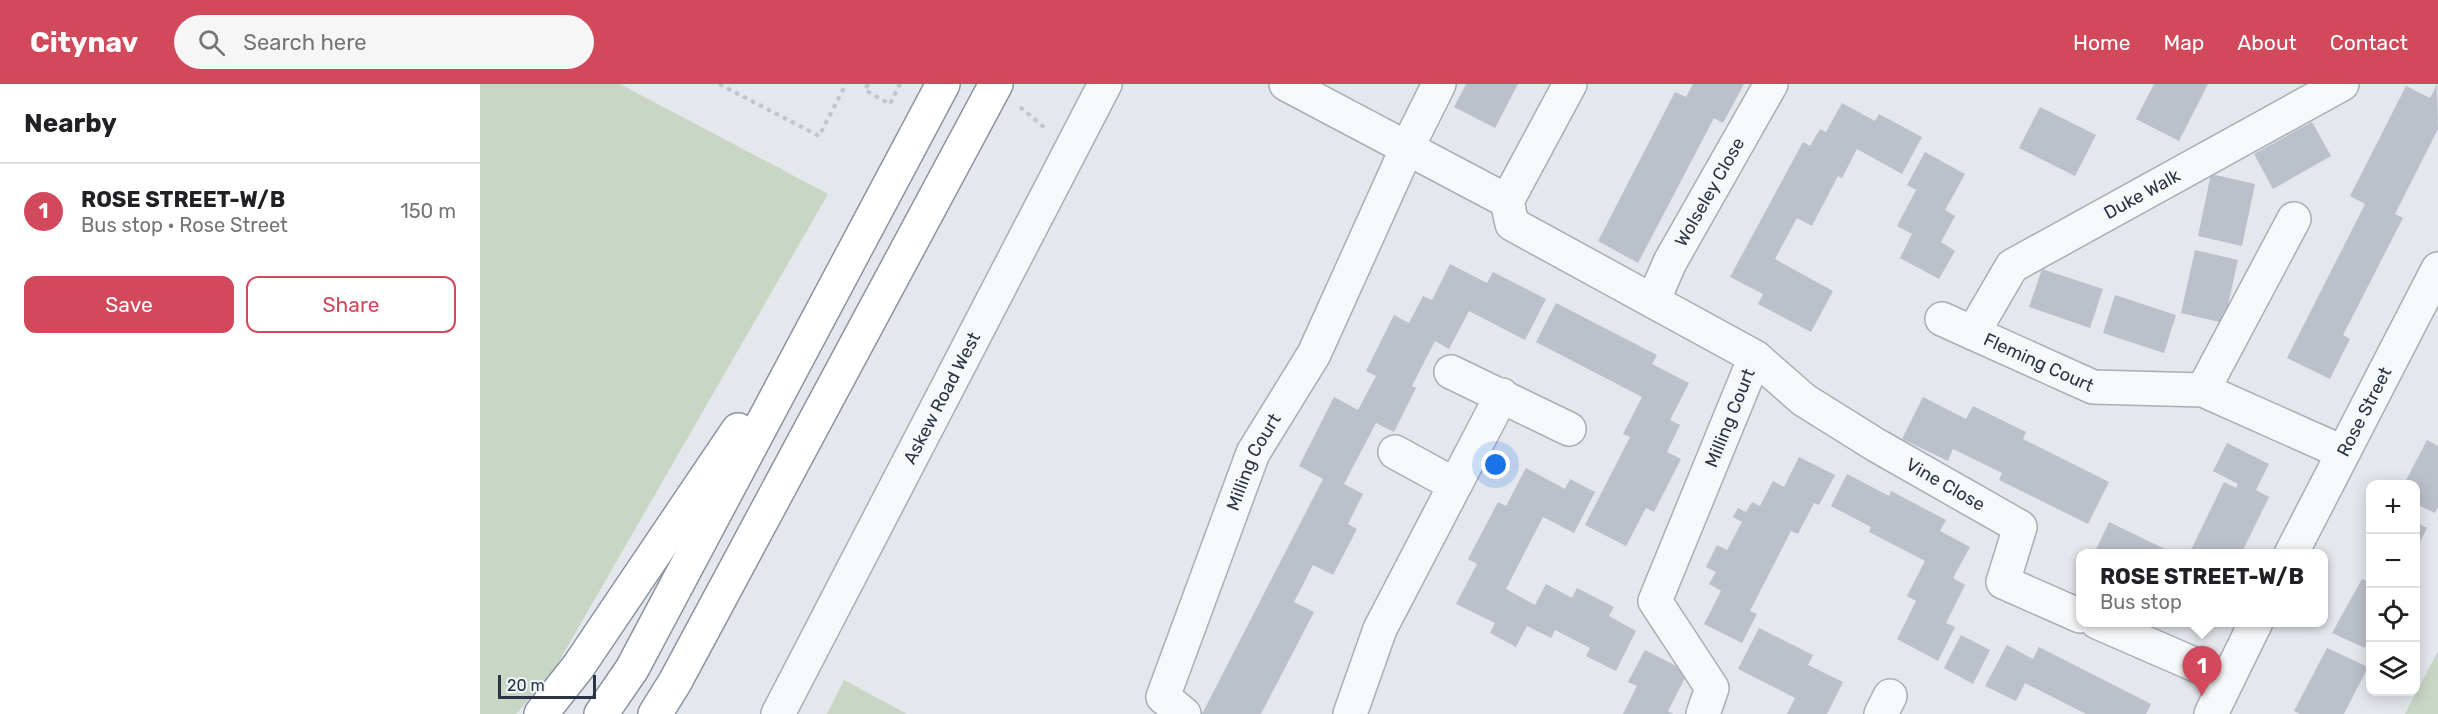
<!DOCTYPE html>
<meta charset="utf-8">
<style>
:root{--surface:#fff;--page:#f6f6f6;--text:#202124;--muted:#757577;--line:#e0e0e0;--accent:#d1495b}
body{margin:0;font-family:Rubik,sans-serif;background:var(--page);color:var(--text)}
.controls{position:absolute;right:18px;bottom:18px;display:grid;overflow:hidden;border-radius:12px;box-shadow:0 3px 15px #0003}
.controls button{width:54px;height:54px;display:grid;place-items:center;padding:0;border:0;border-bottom:2px solid var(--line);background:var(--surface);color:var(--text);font:30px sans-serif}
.scale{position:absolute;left:18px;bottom:15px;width:98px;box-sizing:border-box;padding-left:6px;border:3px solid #2b3445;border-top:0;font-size:16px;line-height:21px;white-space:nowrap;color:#2b3445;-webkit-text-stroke:4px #f4f6f9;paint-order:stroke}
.you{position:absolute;left:1016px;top:381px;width:21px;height:21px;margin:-15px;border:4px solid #fff;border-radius:50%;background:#1a73e8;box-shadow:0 0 0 9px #1a73e833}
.badge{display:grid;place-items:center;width:39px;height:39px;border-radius:50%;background:var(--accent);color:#fff;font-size:20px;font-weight:700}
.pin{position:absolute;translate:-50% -50px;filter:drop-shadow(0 2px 3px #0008)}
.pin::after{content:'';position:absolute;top:32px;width:21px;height:18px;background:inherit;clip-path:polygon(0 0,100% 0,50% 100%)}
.popup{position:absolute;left:1596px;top:465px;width:252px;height:78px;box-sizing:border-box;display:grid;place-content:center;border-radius:12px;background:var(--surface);filter:drop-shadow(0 2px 4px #0005);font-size:20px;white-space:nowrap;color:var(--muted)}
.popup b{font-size:22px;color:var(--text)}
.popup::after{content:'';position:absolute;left:50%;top:100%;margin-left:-12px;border:12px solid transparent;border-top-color:var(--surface)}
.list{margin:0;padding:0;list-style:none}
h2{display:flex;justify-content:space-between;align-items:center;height:78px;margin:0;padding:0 24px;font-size:26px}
h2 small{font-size:20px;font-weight:400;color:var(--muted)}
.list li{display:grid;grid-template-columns:39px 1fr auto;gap:18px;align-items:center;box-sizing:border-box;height:96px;padding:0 24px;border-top:2px solid var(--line)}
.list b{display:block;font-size:22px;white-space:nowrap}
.list p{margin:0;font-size:20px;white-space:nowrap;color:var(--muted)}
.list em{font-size:20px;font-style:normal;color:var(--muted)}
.actions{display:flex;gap:12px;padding:18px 24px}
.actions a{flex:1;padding:14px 0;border:2px solid var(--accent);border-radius:12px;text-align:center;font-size:21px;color:var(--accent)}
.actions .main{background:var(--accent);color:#fff}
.icon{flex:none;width:33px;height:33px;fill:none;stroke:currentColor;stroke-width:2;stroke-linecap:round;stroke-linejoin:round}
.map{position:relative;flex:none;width:1958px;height:630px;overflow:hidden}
header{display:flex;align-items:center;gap:36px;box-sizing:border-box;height:84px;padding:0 30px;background:var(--accent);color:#fff}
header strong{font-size:28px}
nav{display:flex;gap:33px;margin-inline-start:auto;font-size:21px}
.search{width:420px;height:54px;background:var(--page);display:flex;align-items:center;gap:15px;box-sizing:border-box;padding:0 21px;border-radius:33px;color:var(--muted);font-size:22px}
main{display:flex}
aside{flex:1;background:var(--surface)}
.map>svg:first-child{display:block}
.green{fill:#c9d6c5}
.building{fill:#bbc0ca}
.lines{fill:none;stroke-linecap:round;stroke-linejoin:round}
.minor-casing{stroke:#a9aeb7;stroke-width:36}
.highway-casing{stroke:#8b94a3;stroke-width:36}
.path{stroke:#c2c5cb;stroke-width:4;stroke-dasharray:4.5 4.5;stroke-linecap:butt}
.minor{stroke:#f7f8fa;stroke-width:33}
.highway{stroke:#fff;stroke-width:33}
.labels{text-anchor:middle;stroke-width:6;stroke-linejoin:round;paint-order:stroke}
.street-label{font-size:18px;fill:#2b3445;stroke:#f4f6f9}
</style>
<header>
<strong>Citynav</strong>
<div class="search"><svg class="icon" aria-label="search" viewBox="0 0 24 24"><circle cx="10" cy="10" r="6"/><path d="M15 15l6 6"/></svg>Search here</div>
<nav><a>Home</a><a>Map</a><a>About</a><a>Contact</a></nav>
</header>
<main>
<aside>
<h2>Nearby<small></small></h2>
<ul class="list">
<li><span class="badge">1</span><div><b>ROSE STREET-W/B</b><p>Bus stop · Rose Street</p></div><em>150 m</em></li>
</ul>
<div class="actions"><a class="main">Save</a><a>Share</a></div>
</aside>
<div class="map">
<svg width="1958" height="630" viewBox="0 0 1958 630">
<rect width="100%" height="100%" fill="#e4e7ec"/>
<g class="green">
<polygon points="0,0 140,0 348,110 74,586 36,630 0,630"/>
<polygon points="1958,567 1958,630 1925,630"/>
<polygon points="364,596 427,630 347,630"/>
</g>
<g class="building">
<polygon points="986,0 1038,0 1015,44 974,23"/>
<polygon points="1213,0 1264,0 1243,39 1234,34 1158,179 1118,157 1195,8 1206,13"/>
<polygon points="1674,0 1728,0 1699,57 1656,35"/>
<polygon points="1957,0 1958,45 1915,130 1923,134 1863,251 1870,255 1850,295 1807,274 1885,120 1870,112 1926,2 1950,14"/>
<polygon points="1362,19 1395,37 1399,30 1442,53 1422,90 1377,65 1362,94 1358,92 1332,142 1317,134 1295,175 1353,207 1331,248 1278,220 1283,210 1250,193 1323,58 1330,62 1340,45 1346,48"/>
<polygon points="1560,23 1616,51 1595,92 1539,64"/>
<polygon points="1832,38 1851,72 1793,105 1774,70"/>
<polygon points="1445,68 1485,90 1465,126 1475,132 1461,158 1475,167 1459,195 1420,174 1432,150 1417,142 1436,106 1427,101"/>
<polygon points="1731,90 1775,100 1762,162 1718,152"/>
<polygon points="1715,166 1758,176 1744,239 1701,229"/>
<polygon points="970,180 1007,199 1013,188 1066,215 1045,256 989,227 969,265 955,257 932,302 936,304 914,348 896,339 864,400 883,410 868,440 877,445 853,491 833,481 814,518 834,528 781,630 722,630 843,395 819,382 854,313 878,326 896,292 886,287 914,231 929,239 943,212 952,216"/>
<polygon points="1562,185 1623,205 1610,244 1549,223"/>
<polygon points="1635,211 1696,231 1684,269 1623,249"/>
<polygon points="1076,219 1177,271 1172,280 1209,299 1190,336 1200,341 1187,368 1201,375 1174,428 1166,424 1146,462 1105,441 1150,353 1143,350 1162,313 1056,258"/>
<polygon points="1443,313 1486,335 1493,322 1546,348 1543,355 1629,398 1608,440 1519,396 1522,389 1473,365 1468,377 1422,355"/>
<polygon points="1947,356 1958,362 1958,423 1955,429 1936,420 1936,400 1924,400"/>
<polygon points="1747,359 1789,380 1776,406 1789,413 1761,470 1709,470 1744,398 1756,404 1758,400 1733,387"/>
<polygon points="1319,373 1355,391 1339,421 1334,419 1318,450 1311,447 1270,527 1277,530 1262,559 1224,540 1241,507 1229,500 1236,488 1226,483 1237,461 1247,466 1262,438 1253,433 1258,424 1266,428 1272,418 1280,422 1293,397 1304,403"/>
<polygon points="1046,384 1085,405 1090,395 1115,408 1094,449 1063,433 1026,505 1055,521 1066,500 1092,514 1097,504 1134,523 1129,532 1156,547 1136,587 1106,572 1110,564 1075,546 1071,554 1047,542 1036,563 1010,549 1015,539 976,520 997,480 988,475 1018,418 1026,422"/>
<polygon points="1367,390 1409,412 1411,407 1466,436 1460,447 1490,463 1473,494 1485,501 1466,539 1475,543 1458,577 1417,555 1436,517 1427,512 1445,477 1389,448 1391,443 1351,422"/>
<polygon points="1629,438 1687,466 1685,470 1614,470"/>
<polygon points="1936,438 1947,444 1936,466"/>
<polygon points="1882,495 1890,499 1890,553 1885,564 1852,549"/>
<polygon points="1279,544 1333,571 1328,581 1363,598 1347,630 1307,630 1315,614 1258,585"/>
<polygon points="1481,551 1510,566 1493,600 1464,584"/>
<polygon points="1527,561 1553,575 1559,563 1671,620 1666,630 1606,630 1545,599 1536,617 1505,602"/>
<polygon points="1847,564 1888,583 1864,630 1820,630 1814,627"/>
<polygon points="1165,566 1208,588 1188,627 1194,630 1143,630 1157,602 1148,598"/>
</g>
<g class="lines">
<g class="minor-casing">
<g id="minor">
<polyline points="806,0 1027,117 1090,0"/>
<polyline points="1027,117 1032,140 1275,273 1175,517 1232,604 1223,630"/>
<path id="s1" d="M 1173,217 L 1190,178 L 1291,0"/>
<path id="s2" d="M 1462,235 L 1613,303 L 1723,306 L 1862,368"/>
<path id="s3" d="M 1493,249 L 1532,182 L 1862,0"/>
<path id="s4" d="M 1275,273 L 1324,316 L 1396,361 L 1540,443 L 1523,498 L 1600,532"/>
<polyline points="971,288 1089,345"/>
<polyline points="1723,306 1814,135"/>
<polyline points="975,401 1022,311"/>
<path id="s5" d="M 1811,470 L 1958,185"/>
<polyline points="1617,538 1748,595"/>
<path id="s6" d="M 298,630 L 625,0"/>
<path id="s7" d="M 704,630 L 683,613 L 773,369 L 834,270 L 927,64 L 959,0"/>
<polyline points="870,630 900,545 975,401 915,368"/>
<polyline points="1401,630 1410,612"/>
<polyline points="1731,630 1776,538"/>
</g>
</g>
<g class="highway-casing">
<g id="highway">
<polyline points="61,630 98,583 258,346"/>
<polyline points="121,630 152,585 463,0"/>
<polyline points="175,630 195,598 516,0"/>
</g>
</g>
<g class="path">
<polyline points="239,0 339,52 366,0"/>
<polyline points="388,0 385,6 410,20 420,0"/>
<polyline points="540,23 565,44"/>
</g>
<use href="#minor" class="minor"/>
<use href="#highway" class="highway"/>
</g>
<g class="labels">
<g class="street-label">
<text dy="6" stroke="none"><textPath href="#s1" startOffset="123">Wolseley Close</textPath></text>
<text dy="6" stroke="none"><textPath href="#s3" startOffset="226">Duke Walk</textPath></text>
<text dy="6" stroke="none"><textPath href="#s2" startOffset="106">Fleming Court</textPath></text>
<text dy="6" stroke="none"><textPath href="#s6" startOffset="356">Askew Road West</textPath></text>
<text dy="6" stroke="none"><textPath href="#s5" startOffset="160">Rose Street</textPath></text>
<text transform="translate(1250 334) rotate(-68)" y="6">Milling Court</text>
<text dy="6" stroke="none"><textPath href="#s7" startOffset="279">Milling Court</textPath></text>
<text dy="6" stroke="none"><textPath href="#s4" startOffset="230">Vine Close</textPath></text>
</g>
</g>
</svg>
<div class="controls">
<button>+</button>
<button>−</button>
<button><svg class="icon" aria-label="locate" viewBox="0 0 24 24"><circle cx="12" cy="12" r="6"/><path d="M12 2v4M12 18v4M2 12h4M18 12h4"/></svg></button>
<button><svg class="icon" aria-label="layers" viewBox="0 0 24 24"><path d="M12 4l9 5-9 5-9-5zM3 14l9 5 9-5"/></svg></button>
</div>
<div class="scale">20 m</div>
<div class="you"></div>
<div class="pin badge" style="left:1722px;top:612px">1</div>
<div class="popup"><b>ROSE STREET-W/B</b>Bus stop</div>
</div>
</main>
